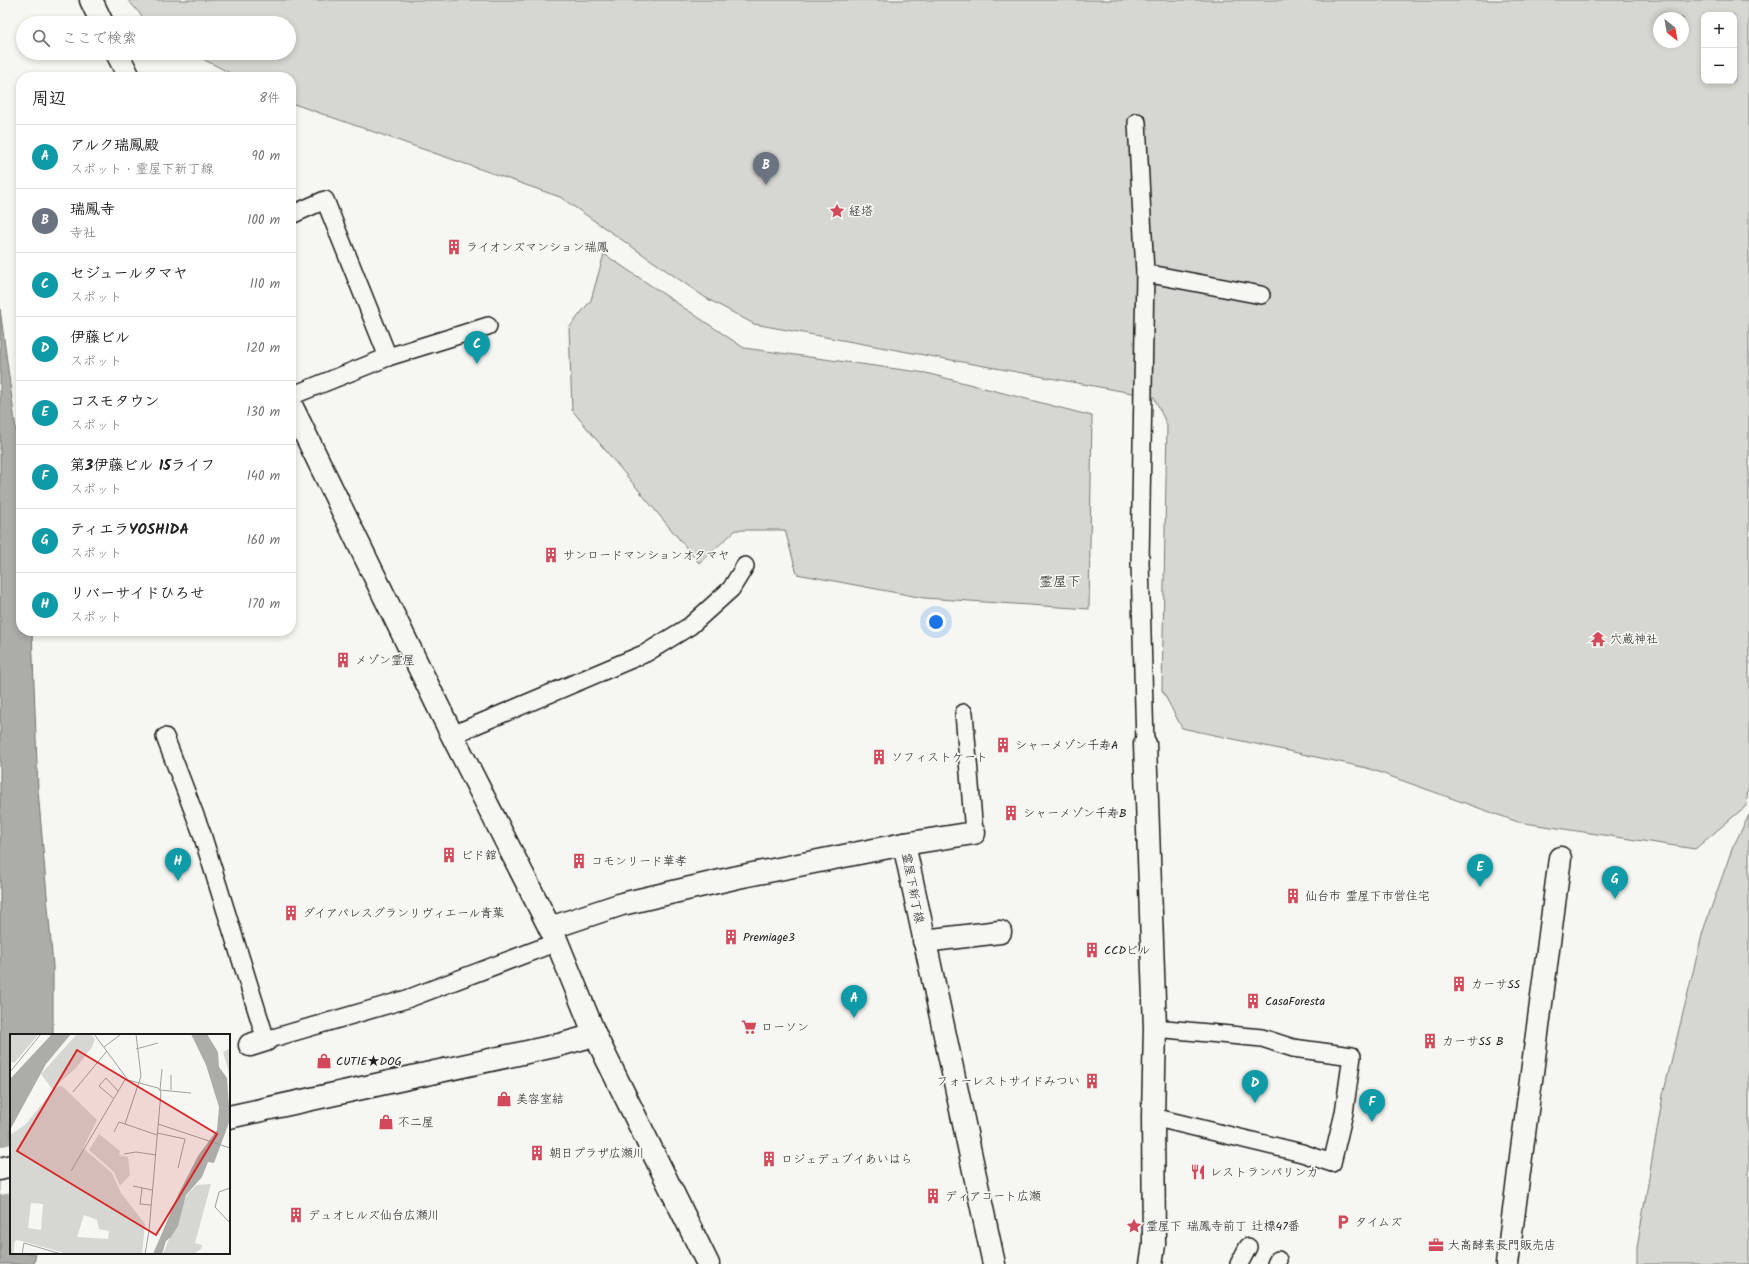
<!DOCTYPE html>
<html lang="ja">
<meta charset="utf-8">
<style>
:root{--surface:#fff;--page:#f2f2f2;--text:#222;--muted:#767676;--line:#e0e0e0;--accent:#d1495b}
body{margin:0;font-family:Kalam,"Klee One",sans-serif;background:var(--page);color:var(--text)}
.controls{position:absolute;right:12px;top:12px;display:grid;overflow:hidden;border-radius:8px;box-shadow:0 2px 6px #0003}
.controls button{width:36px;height:36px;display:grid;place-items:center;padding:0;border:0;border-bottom:1px solid var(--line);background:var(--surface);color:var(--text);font:20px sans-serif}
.compass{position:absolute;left:1653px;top:12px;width:36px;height:36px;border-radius:50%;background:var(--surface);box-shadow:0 2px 6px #0003;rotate:149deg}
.you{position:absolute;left:936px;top:622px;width:14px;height:14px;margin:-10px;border:3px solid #fff;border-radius:50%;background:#1a73e8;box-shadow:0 0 0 6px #1a73e833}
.badge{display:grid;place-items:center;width:26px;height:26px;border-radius:50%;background:var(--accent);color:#fff;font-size:13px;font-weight:700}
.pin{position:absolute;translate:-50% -33px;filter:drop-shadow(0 1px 2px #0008)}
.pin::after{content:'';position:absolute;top:21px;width:14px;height:12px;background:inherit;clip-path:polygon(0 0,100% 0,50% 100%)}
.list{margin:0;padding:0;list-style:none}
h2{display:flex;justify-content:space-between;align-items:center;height:52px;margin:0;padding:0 16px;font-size:17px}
h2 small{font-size:13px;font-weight:400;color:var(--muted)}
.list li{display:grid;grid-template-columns:26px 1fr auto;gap:12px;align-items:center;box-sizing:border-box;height:64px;padding:0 16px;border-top:1px solid var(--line)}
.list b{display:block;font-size:15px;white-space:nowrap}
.list p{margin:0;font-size:13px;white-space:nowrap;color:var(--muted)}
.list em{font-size:13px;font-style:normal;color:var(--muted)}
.icon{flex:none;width:22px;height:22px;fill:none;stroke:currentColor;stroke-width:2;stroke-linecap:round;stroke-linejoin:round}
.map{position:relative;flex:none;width:1749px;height:1264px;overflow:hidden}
.search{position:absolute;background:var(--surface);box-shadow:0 2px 6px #0003;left:16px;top:16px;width:280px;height:44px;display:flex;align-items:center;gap:10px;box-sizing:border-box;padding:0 14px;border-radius:22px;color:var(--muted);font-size:15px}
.panel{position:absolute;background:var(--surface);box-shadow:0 2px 6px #0003;left:16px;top:72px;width:280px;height:564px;border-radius:16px}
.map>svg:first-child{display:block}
.green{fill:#d6d6d2;stroke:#797977;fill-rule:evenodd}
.water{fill:#acaca9;stroke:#727271}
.pier{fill:#f6f6f2}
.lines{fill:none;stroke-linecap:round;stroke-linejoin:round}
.service-casing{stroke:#1c1c1c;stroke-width:20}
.minor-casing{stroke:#1c1c1c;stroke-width:25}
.tertiary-casing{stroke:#1c1c1c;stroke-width:25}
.service{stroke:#f6f6f2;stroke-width:17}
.minor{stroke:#f6f6f2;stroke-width:22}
.tertiary{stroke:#f6f6f2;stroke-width:22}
.labels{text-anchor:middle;stroke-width:3.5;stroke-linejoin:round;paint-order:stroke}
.poi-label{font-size:12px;fill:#1c1c1c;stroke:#f6f6f2;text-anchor:start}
.street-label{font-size:12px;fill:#1c1c1c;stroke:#f6f6f2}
.quarter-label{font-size:14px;fill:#1c1c1c;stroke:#f6f6f2}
.inset-road{fill:none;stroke:#9f9f9c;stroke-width:1}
.view{fill:#d62828;fill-opacity:0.15;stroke:#d62828;stroke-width:2}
.inset-edge{fill:none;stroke:#1c1c1c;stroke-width:2}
</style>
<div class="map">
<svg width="1749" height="1264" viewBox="0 0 1749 1264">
<rect width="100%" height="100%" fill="#f6f6f2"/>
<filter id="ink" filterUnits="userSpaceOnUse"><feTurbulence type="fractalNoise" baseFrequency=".025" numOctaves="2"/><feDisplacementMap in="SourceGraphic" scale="8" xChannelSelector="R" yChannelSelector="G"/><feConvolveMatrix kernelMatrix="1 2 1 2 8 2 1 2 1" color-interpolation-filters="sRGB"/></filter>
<g filter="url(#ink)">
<g class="green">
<path d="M 128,0 L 1749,0 L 1749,782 L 1746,806 L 1695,849 L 1518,822 L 1367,768 L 1182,728 L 1162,690 L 1167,425 L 1154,397 L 754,324 L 706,298 L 560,197 L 291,103 L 291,77 L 238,77 L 191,53 L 289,53 L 289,23 L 148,23 ZM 1704,15 L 1734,15 L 1734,81 L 1704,81 ZM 1659,18 L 1683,18 L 1683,42 L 1659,42 Z"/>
<polygon points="604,254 744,348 926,373 1092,416 1089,609 924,598 797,574 785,530 736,530 699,563 572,410 569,328 591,300"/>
<polygon points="1749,815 1749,1264 1637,1264 1637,1248 1663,1095 1703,931 1732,849"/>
</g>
<polygon class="water" points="0,309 21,467 21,631 32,631 38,790 53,966 53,1035 11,1035 11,1253 36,1253 34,1264 0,1264"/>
<polygon class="pier" points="11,1144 11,1193 0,1195 0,1147"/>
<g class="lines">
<g class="service-casing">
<g id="service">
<polyline points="1137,122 1145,273 1140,562 1145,744"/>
<polyline points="291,215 325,200 388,357"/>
<polyline points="1145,273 1261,295"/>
<polyline points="291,396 388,357 488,326"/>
<polyline points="964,713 974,833"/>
<polyline points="452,735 646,653 690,626 731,589 745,566"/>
<polyline points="165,737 201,831 266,1040 407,999 557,942"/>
<polyline points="1153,1117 1302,1153 1332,1163 1344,1113 1352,1056 1293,1048 1262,1038 1155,1028"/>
<polyline points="1239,1264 1248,1247"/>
<polyline points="1276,1264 1278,1260"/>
</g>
</g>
<g class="minor-casing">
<g id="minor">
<polyline points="1145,744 1155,1028 1153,1117 1154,1245 1151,1264"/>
<polyline points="904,844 974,833"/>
<polyline points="550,928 622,904 738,877 904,844 994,1264"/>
<polyline points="924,941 1000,932"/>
<polyline points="250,1045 266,1040"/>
<polyline points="1507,1264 1560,858"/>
</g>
</g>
<g class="tertiary-casing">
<g id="tertiary">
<polyline points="91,0 102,23"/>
<polyline points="117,53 129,77"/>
<polyline points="291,405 452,735 557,942 595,1035 708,1264"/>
<polyline points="229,1117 559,1045 595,1035"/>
<polyline points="0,1169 11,1166"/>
</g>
</g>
<use href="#service" class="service"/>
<use href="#minor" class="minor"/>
<use href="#tertiary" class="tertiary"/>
</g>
</g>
<defs>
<g id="sight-bare" transform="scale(1.2)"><path d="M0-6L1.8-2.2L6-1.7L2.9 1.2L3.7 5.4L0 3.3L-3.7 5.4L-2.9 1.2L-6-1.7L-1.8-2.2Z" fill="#d1495b" stroke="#f6f6f2" stroke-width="2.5" paint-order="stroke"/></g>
<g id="building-bare" transform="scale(1.2)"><path d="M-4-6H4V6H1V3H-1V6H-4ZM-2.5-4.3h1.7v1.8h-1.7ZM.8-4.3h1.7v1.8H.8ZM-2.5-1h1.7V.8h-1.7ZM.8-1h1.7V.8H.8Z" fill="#d1495b" stroke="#f6f6f2" stroke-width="2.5" paint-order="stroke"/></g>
<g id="temple-bare" transform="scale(1.2)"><path d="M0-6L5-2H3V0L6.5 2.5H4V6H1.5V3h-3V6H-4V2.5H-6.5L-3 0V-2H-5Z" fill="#d1495b" stroke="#f6f6f2" stroke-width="2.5" paint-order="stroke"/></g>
<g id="supermarket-bare" transform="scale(1.2)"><path d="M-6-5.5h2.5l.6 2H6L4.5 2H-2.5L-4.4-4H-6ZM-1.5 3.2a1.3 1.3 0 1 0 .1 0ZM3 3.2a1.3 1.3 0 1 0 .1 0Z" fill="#d1495b" stroke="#f6f6f2" stroke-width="2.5" paint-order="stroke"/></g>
<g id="shop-bare" transform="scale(1.2)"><path d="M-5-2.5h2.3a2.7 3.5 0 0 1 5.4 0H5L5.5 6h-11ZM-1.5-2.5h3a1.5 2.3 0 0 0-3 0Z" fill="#d1495b" stroke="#f6f6f2" stroke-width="2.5" paint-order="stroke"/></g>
<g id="restaurant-bare" transform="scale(1.2)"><path d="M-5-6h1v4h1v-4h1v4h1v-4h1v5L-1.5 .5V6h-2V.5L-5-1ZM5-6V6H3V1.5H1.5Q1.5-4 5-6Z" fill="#d1495b" stroke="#f6f6f2" stroke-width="2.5" paint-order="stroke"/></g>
<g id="parking-bare" transform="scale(1.2)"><path d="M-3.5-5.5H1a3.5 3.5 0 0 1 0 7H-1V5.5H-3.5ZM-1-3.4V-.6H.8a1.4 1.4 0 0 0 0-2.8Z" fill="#d1495b" stroke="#f6f6f2" stroke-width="2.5" paint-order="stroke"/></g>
<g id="office-bare" transform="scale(1.2)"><path d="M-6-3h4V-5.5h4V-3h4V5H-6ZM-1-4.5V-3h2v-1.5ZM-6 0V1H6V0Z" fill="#d1495b" stroke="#f6f6f2" stroke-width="2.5" paint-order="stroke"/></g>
</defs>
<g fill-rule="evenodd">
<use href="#sight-bare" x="837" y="211"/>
<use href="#building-bare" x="454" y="247"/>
<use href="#building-bare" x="551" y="555"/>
<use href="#temple-bare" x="1598" y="639"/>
<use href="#building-bare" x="343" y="660"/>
<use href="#building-bare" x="1003" y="745"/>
<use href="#building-bare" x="879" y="757"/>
<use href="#building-bare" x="1011" y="813"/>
<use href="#building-bare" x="449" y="855"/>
<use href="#building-bare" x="579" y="861"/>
<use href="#building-bare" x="1293" y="896"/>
<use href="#building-bare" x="291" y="913"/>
<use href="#building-bare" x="731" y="937"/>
<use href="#building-bare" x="1092" y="950"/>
<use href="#building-bare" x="1459" y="984"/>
<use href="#building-bare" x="1253" y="1001"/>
<use href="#supermarket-bare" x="749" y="1027"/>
<use href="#building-bare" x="1430" y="1041"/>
<use href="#shop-bare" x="324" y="1061"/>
<use href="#building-bare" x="1092" y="1081"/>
<use href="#shop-bare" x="504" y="1099"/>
<use href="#shop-bare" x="386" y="1122"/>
<use href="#building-bare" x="537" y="1153"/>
<use href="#building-bare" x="769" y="1159"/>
<use href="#restaurant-bare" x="1198" y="1172"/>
<use href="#building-bare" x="933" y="1196"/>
<use href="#building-bare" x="296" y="1215"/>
<use href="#parking-bare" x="1343" y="1222"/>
<use href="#sight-bare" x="1134" y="1226"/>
<use href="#office-bare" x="1436" y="1245"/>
</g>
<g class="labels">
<g class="poi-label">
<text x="849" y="215">経塔</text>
<text x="466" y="251">ライオンズマンション瑞鳳</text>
<text x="563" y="559">サンロードマンションオタマヤ</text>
<text x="1610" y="643">穴蔵神社</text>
<text x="355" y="664">メゾン霊屋</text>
<text x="1015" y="749">シャーメゾン千寿A</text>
<text x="891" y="761">ソフィストケート</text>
<text x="1023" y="817">シャーメゾン千寿B</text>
<text x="461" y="859">ビド舘</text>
<text x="591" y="865">コモンリード華孝</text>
<text x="1305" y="900">仙台市 霊屋下市営住宅</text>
<text x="303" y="917">ダイアパレスグランリヴィエール青葉</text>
<text x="743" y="941">Premiage3</text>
<text x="1104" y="954">CCDビル</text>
<text x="1471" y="988">カーサSS</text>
<text x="1265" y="1005">CasaForesta</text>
<text x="761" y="1031">ローソン</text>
<text x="1442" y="1045">カーサSS B</text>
<text x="336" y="1065">CUTIE★DOG</text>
<text x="1080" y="1085" text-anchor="end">フォーレストサイドみつい</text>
<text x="516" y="1103">美容室結</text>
<text x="398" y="1126">不二屋</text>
<text x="549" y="1157">朝日プラザ広瀬川</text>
<text x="781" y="1163">ロジェデュブイあいはら</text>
<text x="1210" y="1176">レストランパリンカ</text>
<text x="945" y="1200">ディアコート広瀬</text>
<text x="308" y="1219">デュオヒルズ仙台広瀬川</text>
<text x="1355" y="1226">タイムズ</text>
<text x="1146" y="1230">霊屋下 瑞鳳寺前丁 辻標47番</text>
<text x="1448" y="1249">大高酵素長門販売店</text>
</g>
<g class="street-label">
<text transform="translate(913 888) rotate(79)" y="4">霊屋下新丁線</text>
</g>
<g class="quarter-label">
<text x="1060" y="586">霊屋下</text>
</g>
</g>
<g transform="translate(10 1034)">
<rect width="220" height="220" fill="#f6f6f2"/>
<path d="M 0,0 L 29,0 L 4,29 L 0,27 ZM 67,0 L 81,0 L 85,5 L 82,13 L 66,34 L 42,55 L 31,40 ZM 220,14 L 220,42 L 213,18 ZM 52,52 L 87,86 L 73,114 L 102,139 L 111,159 L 135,190 L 132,220 L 58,220 L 8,206 L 5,207 L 3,220 L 0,220 L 0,101 L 15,91 L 46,53 ZM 21,169 L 33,170 L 31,196 L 18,194 ZM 74,181 L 87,186 L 89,195 L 99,197 L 98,205 L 67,203 ZM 89,100 L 110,117 L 109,121 L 118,123 L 120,141 L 110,152 L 104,138 L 79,116 ZM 201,150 L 185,209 L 192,211 L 191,215 L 184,220 L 153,220 L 177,161 L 186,151 Z" fill="#d6d6d2" fill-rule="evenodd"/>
<path d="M 42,0 L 61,0 L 36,30 L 0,96 L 0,45 ZM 181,0 L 197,0 L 208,18 L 209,33 L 217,44 L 220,86 L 204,129 L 198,128 L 192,143 L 176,161 L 168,192 L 161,203 L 156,207 L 152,220 L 143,220 L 169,159 L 188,122 L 207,96 L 209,73 L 196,31 Z" fill="#acaca9"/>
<path class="inset-road" d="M 84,0 L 118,46 L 148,54 L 151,58 L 139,197 L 135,220M 126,0 L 131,42 L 115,90 L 147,101M 94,13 L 111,0M 126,15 L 148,9M 152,35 L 150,56 L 181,59M 0,38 L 31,0M 161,41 L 161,56M 63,58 L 97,17M 103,64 L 89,52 L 96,44 L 108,57M 148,90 L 220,114M 104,98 L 109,88 L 115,90M 147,99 L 175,105 L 168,134M 114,120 L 126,118 L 146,121M 61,137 L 116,44M 123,152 L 142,156M 132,154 L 130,170 L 141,171M 220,154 L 209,158 L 205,173 L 220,189M 12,220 L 14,209 L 51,220"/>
<path class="view" d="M 67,16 L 207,100 L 146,201 L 7,117 Z"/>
<rect width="220" height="220" class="inset-edge"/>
</g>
</svg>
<div class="controls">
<button>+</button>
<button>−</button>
</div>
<svg class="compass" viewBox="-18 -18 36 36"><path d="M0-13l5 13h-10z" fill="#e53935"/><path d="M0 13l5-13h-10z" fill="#767676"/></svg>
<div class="you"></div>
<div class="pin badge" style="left:854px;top:1018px;background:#0f9aa8">A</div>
<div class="pin badge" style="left:766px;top:185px;background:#6b7280">B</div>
<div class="pin badge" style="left:477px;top:364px;background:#0f9aa8">C</div>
<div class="pin badge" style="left:1255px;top:1103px;background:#0f9aa8">D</div>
<div class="pin badge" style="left:1480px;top:887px;background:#0f9aa8">E</div>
<div class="pin badge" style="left:1372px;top:1122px;background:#0f9aa8">F</div>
<div class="pin badge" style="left:1615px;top:899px;background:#0f9aa8">G</div>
<div class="pin badge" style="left:178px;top:881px;background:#0f9aa8">H</div>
<div class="search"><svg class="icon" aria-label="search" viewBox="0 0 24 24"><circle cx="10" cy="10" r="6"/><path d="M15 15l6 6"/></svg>ここで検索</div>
<section class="panel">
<h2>周辺<small>8件</small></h2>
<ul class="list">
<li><span class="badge" style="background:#0f9aa8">A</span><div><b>アルク瑞鳳殿</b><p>スポット · 霊屋下新丁線</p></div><em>90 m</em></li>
<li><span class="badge" style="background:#6b7280">B</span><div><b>瑞鳳寺</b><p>寺社</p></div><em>100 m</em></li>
<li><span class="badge" style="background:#0f9aa8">C</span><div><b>セジュールタマヤ</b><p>スポット</p></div><em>110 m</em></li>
<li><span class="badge" style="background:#0f9aa8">D</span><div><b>伊藤ビル</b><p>スポット</p></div><em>120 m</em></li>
<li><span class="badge" style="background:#0f9aa8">E</span><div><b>コスモタウン</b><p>スポット</p></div><em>130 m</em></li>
<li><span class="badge" style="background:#0f9aa8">F</span><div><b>第3伊藤ビル 15ライフ</b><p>スポット</p></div><em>140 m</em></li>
<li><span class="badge" style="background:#0f9aa8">G</span><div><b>ティエラYOSHIDA</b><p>スポット</p></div><em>160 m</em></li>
<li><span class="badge" style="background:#0f9aa8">H</span><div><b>リバーサイドひろせ</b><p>スポット</p></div><em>170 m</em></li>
</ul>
</section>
</div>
